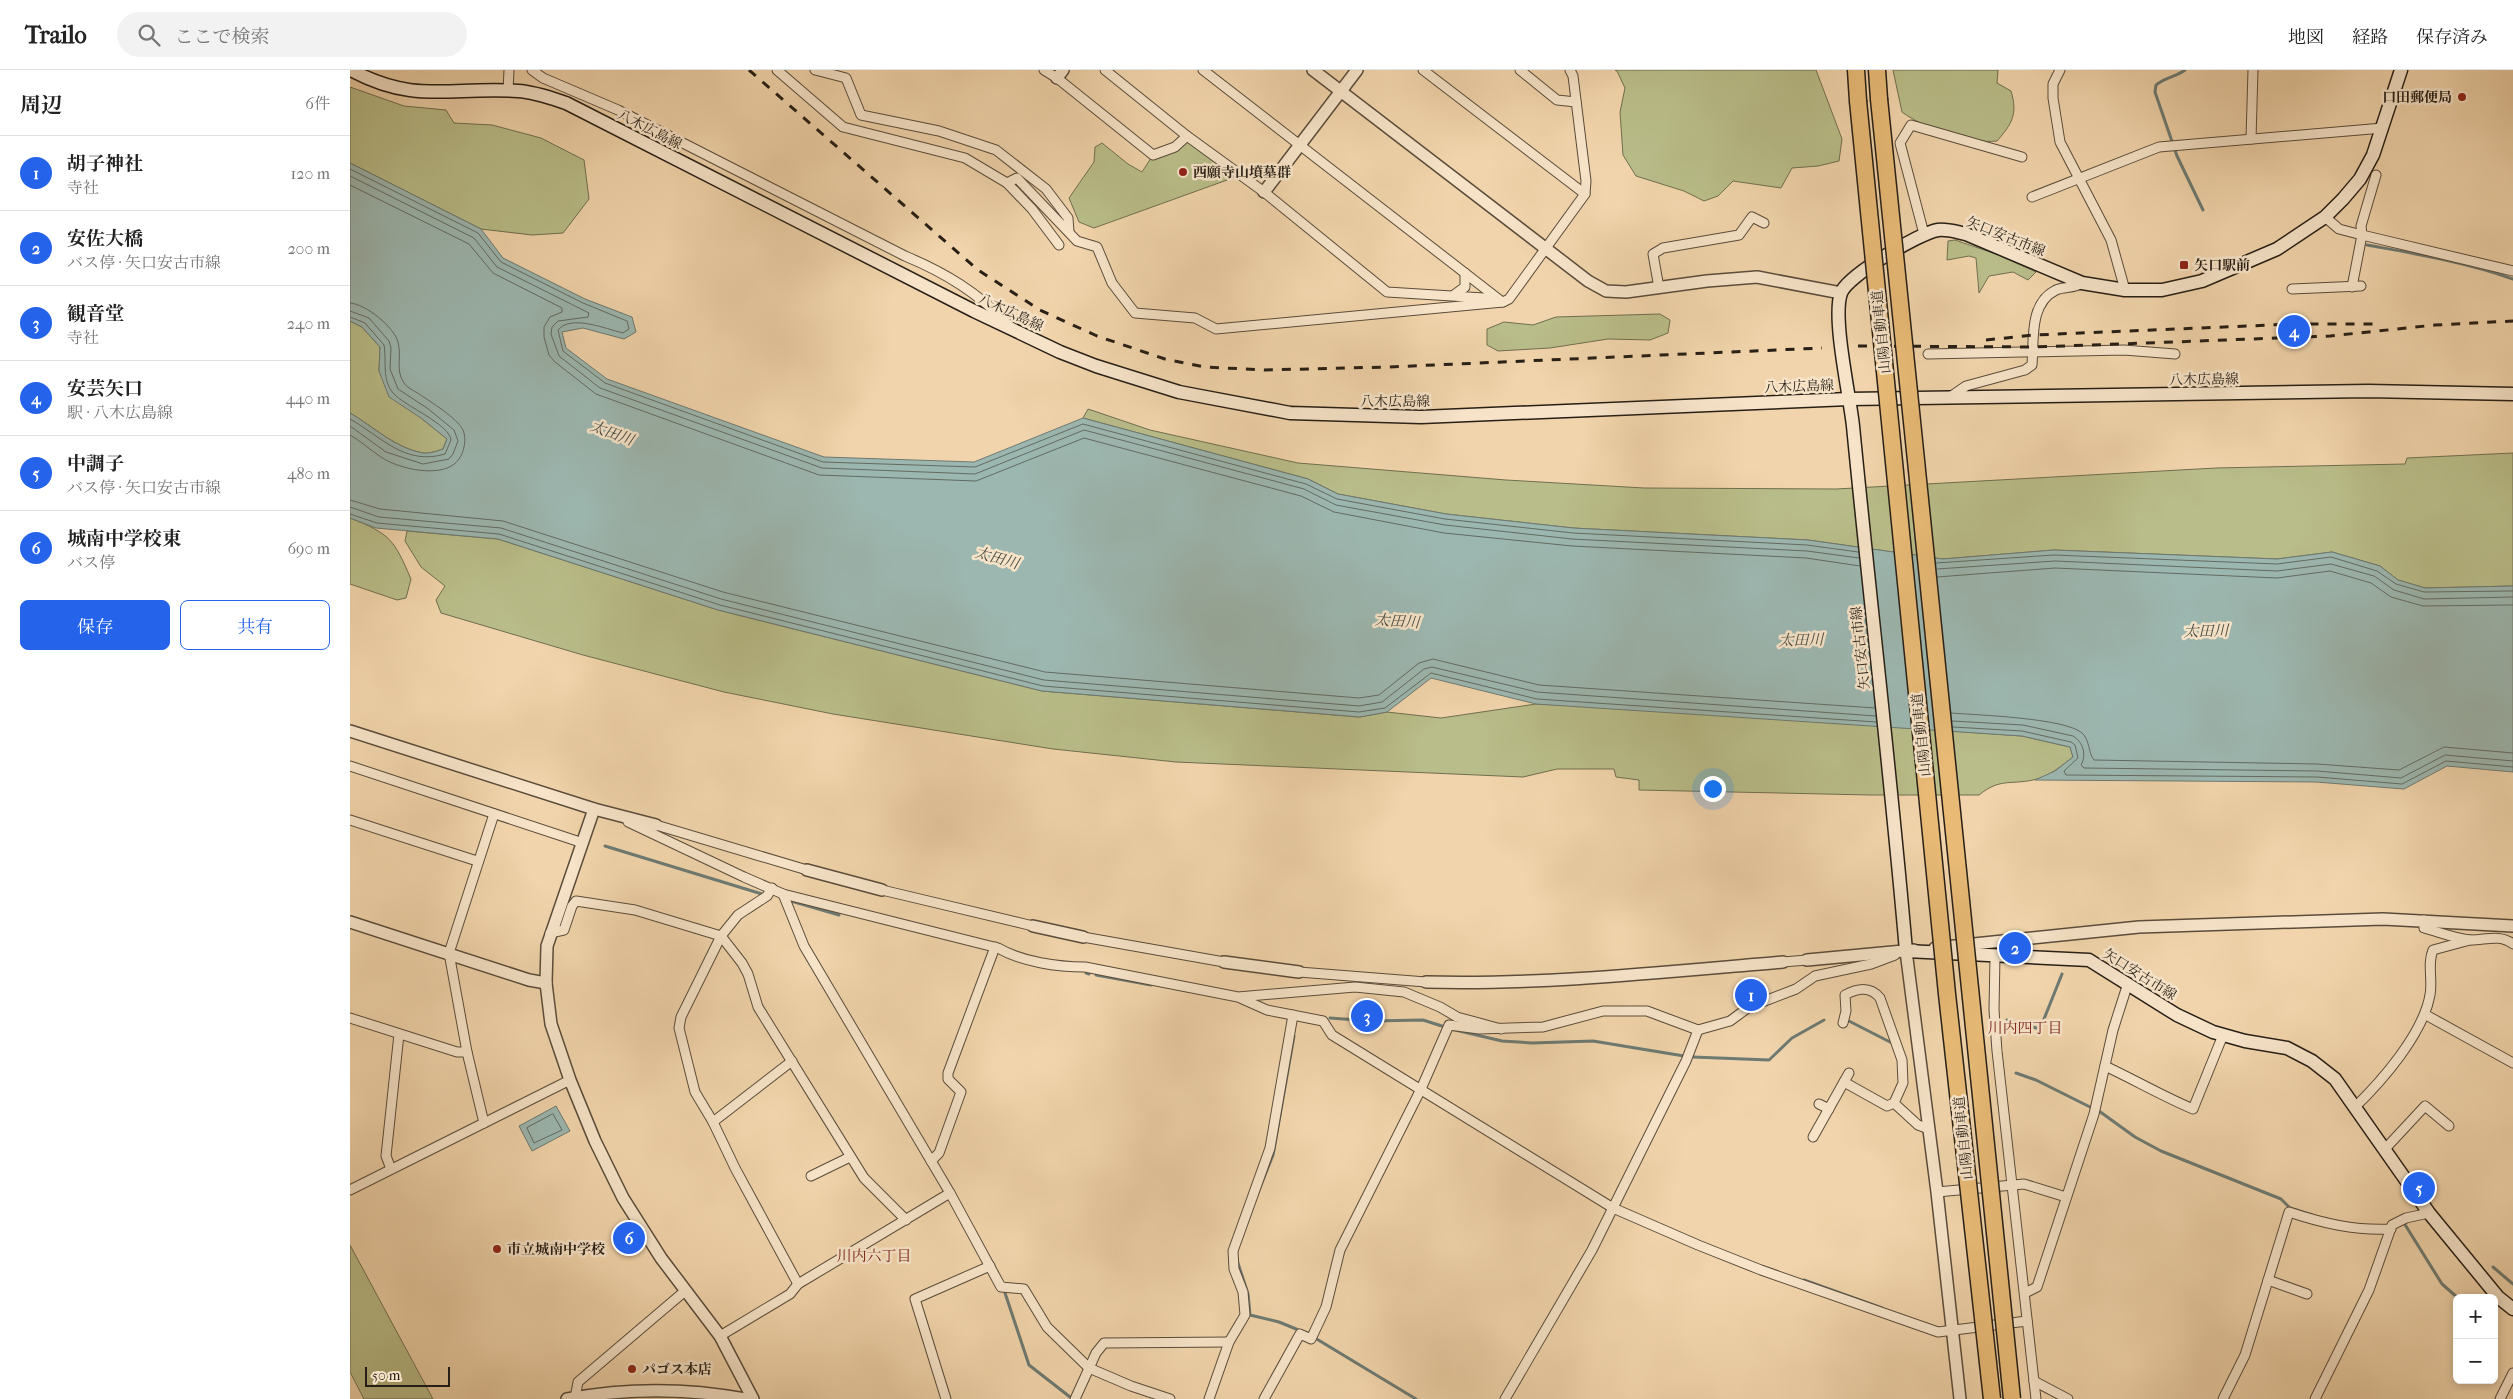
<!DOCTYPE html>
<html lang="ja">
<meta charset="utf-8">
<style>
:root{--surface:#fff;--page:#f2f2f2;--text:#222;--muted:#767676;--line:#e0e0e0;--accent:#2563eb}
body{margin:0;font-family:"IM FELL French Canon","Noto Serif JP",serif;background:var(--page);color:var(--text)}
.controls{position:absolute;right:15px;bottom:15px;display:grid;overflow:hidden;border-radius:8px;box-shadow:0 2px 8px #0003}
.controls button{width:45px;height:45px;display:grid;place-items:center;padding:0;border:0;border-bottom:1px solid var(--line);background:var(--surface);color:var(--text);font:25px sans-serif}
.scale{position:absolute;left:15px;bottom:12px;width:85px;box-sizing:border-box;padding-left:5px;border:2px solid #271f16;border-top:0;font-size:14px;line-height:18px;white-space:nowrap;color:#271f16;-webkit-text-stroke:4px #f6e3c8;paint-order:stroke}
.you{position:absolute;left:1362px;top:718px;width:18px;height:18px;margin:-12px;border:4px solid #fff;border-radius:50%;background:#1a73e8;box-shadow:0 0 0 8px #1a73e833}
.badge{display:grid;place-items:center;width:32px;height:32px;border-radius:50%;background:var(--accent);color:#fff;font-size:16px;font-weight:700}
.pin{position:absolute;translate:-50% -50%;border:2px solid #fff;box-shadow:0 1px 5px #0006}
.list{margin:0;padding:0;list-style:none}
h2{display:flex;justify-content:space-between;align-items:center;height:65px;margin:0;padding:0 20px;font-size:21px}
h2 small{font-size:16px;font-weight:400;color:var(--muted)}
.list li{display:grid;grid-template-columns:32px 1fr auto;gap:15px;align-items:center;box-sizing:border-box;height:75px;padding:0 20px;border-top:1px solid var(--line)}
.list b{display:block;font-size:19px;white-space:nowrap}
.list p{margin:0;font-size:16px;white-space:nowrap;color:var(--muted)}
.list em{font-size:16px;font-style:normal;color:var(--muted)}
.actions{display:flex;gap:10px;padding:15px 20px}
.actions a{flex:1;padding:11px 0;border:1px solid var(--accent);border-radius:8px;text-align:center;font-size:18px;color:var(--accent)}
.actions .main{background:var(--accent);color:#fff}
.icon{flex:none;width:28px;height:28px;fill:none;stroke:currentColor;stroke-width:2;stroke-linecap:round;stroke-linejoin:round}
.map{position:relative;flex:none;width:2163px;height:1329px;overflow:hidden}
header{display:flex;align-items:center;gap:30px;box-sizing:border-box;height:70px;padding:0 25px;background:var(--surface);border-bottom:1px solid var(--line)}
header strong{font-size:24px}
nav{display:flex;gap:28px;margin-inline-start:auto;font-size:18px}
.search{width:350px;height:45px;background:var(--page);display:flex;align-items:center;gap:12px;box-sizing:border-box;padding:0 18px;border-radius:28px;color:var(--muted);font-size:19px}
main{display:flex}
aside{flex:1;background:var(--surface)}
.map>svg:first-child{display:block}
.green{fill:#b9bd89;stroke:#706e50}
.water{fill:#9cb7b0;stroke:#6d7a72}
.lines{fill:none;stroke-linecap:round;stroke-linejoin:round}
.shore{stroke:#626b63;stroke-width:1}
.stream{stroke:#6d7a72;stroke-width:3}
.minor-casing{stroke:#5a4c3b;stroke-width:11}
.tertiary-casing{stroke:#5a4c3b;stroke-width:14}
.secondary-casing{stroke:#271f16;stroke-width:15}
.motorway-casing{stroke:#271f16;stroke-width:19}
.minor{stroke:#f6e3c8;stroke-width:9}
.tertiary{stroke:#f6e3c8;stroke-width:11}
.secondary{stroke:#f6e3c8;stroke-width:12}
.motorway{stroke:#e8ba76;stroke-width:16}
.rail{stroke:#271f16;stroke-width:3;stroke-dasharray:9 9;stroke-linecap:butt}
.motorway-bridge-casing{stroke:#271f16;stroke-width:19;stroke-linecap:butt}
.motorway-bridge{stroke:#e8ba76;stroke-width:16}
.poi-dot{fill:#8f2418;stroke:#f6e3c8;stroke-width:2}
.labels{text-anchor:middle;stroke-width:5;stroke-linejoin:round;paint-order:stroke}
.poi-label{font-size:14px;font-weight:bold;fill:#271f16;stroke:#f6e3c8;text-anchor:start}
.street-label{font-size:14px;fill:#271f16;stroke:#f6e3c8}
.water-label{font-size:15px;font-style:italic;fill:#4a4d44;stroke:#f6e3c8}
.neighbourhood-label{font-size:15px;fill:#7a1f14;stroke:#f6e3c8}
</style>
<header>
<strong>Trailo</strong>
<div class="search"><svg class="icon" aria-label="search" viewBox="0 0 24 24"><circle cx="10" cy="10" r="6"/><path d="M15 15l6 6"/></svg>ここで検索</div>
<nav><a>地図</a><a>経路</a><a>保存済み</a></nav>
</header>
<main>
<aside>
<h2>周辺<small>6件</small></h2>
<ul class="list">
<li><span class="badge">1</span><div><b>胡子神社</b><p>寺社</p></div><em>120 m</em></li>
<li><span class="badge">2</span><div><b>安佐大橋</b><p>バス停 · 矢口安古市線</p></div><em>200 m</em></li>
<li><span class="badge">3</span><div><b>観音堂</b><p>寺社</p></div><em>240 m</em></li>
<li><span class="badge">4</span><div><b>安芸矢口</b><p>駅 · 八木広島線</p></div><em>440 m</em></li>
<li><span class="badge">5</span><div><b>中調子</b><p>バス停 · 矢口安古市線</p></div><em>480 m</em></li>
<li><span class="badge">6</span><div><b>城南中学校東</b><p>バス停</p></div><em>690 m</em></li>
</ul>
<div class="actions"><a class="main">保存</a><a>共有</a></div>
</aside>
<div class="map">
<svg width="2163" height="1329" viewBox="0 0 2163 1329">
<rect width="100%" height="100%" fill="#f1d4ab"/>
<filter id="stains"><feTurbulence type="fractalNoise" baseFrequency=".004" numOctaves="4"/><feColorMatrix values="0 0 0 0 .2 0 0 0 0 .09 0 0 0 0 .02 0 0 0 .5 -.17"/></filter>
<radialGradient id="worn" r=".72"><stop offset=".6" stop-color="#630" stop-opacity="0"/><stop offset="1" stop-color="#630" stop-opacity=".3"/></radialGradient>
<g class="green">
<polygon points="1265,0 1466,0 1492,69 1489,91 1468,96 1442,98 1431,118 1383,111 1368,126 1354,131 1334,121 1286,106 1273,85 1270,42 1275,18 1267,1"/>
<path d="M 1543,0 L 1648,0 L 1647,13 L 1661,21 C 1668,44 1662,54 1647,71 C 1620,74 1575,59 1552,42 Z"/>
<polygon points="0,17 54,36 96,40 104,53 142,55 191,68 234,90 239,129 213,163 182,165 131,159 0,93"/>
<polygon points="837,66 891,105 744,158 729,152 719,128 744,92 745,77 752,73 778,94 792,102 803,85"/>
<polygon points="1605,170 1646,184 1686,202 1678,210 1663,202 1639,206 1629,223 1626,188 1619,186 1597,190 1598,171"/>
<polygon points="1310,244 1320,250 1318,263 1300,270 1258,269 1200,278 1148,281 1137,275 1137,259 1154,252 1183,255 1206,247"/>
<path d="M 0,251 L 12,257 L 30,277 L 29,301 L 71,348 L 97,369 L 93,379 C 87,381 79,384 73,383 C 45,378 24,357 0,343 Z"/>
<polygon points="738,339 800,360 948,393 1156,410 1294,418 1486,419 1866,398 2055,394 2057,388 2163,383 2163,516 2075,518 2048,510 2030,496 1982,482 1927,489 1704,480 1593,489 1458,470 1223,458 1096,444 988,424 958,409 733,348"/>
<path d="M 0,448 C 41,464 44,470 61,509 L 56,528 L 47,530 L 0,514 Z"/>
<path d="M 57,461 L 148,469 L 368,540 L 692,621 L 1009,647 L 1037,642 L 1091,648 L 1186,634 L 1239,636 L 1672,666 L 1720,677 L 1723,687 C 1711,696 1699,707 1683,710 C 1659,715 1650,708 1629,725 L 1521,725 L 1289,720 L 1289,710 L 1266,707 L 1264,699 L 1207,699 L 1173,707 L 826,692 L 703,679 L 483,644 L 374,622 L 233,585 L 91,543 L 86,530 L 95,516 L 71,497 L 55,471 Z"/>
<polygon points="0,1175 83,1329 14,1329 0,1302"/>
</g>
<g class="water">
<path d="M 0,93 L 131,159 L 153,188 L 235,229 L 282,247 L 286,262 L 274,269 L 233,258 L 212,262 L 216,278 L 257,309 L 474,387 L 624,392 L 733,348 L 958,409 L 988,424 L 1096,444 L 1223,458 L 1458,470 L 1593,489 L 1704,480 L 1927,489 L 1982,482 L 2030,496 L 2048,510 L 2075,518 L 2163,516 L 2163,702 L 2097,696 L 2054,719 L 1966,712 L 1685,710 L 1705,701 L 1723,687 L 1720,677 L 1672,666 L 1186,634 L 1081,608 L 1037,642 L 1010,647 L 692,621 L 368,540 L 148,469 L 26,458 L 0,448 L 0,343 C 24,357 45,378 73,383 C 79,384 87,381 93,379 L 97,369 L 71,348 L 39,327 L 29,301 L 30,277 L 12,257 L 0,251 Z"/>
<polygon points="206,1036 220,1061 182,1081 169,1056"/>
</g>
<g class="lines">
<g class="shore">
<path d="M 0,99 L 128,163 L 151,192 L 233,233 L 277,251 L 279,259 L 273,263 C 256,259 221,244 208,260 L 213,281 L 255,313 L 473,392 L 625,397 L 733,354 L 956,414 L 987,429 L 1095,449 L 1223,463 L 1457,475 L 1508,482"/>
<polyline points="0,106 124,168 147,197 239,243 238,247 208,251 202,257 201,264 209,286 250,318 472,398 625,404 734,360 954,419 986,435 1095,455 1222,469 1457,481 1509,488"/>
<polyline points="0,115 119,174 143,203 212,238 212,242 200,247 194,257 194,267 199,285 205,292 246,324 469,405 626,411 734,368 951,426 984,442 1094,463 1222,476 1456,488 1510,496"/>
<path d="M 0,233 C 16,234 44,257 48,272 C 52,287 45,300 54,313 C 57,318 65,321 69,324 C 81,332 107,348 113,360 C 117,369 114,382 109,389 C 95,410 48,399 31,387 C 20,380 11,371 0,365"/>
<polyline points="0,241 19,248 39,271 41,278 40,299 48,319 77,338 104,360 108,371 103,384 99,389 73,394 36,382 0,356"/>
<path d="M 0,247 L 15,253 L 34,275 C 37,291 31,310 44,324 C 55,336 99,354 101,370 L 95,384 C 55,396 32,367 0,349"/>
<polyline points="0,430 30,439 153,451 373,522 695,602 1009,628 1029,625 1069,593 1083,589 1189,615 1525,638"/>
<polyline points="0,437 29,447 151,458 371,529 694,610 1009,636 1032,632 1074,599 1082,597 1187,622 1526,646"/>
<polyline points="0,444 27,453 149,464 370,535 693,616 1009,642 1035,638 1081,603 1187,629 1526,652"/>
<polyline points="1586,493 1704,485 1927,494 1981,487 2027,501 2046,514 2074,522 2163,521"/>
<polyline points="1587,499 1705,491 1927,501 1981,494 2024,506 2044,520 2074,529 2163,527"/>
<polyline points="1587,507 1705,498 1927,508 1980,501 2021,513 2041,527 2073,536 2163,535"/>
<path d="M 1601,643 C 1627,645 1715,648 1732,663 C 1740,670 1738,683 1744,690 L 1967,694 L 2049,700 L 2094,677 L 2163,683"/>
<path d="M 1602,651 L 1673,655 L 1723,666 C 1733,672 1737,685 1731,695 L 1734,698 L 1967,701 L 2051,708 L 2095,685 L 2163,691"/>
<polyline points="1603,657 1672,661 1721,672 1725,675 1728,688 1714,701 1716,705 1967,707 2052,714 2096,691 2163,697"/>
<polygon points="203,1044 212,1060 184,1073 177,1058"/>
</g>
<g class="stream">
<path d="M 1835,0 C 1826,7 1815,7 1806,15 L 1805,22 L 1827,86 L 1853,140"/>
<path d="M 2017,175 C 2066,184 2115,192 2163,209"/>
<polyline points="255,776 412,824"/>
<polyline points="441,835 441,831 489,845"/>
<polyline points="736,903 739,904"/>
<polyline points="746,905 801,915"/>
<polyline points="980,948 1021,951 1073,950 1095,957"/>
<polyline points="1497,950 1540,972"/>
<polyline points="1657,950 1690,959 1712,904"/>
<polyline points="1101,959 1152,971 1182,973 1243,971 1334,986"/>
<polyline points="1343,987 1419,990 1442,968 1474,950"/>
<polyline points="1666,1003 1686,1010 1740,1037"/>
<polyline points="1749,1041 1785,1067 1811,1081 1931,1129 1940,1138 1962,1145"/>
<polyline points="907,1125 923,1085 944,966"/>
<polyline points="2054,1153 2092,1214 2108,1228"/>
<polyline points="887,1190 898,1224 900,1245 929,1252 951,1261"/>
<polyline points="2143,1197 2163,1214"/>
<polyline points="1454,1210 1532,1238"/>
<polyline points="655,1223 679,1295 720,1327"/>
<polyline points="2144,1241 2147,1235"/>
<polyline points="965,1268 1066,1329"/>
</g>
<g class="minor-casing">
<g id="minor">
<path d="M 182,0 L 193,8 L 268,40 L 555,186 C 596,203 628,223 659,255"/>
<polyline points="427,0 493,57 615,88 657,113 667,108 727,171 747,177 762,213 785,243 845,248 866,259 1153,232"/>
<polyline points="465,0 496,8 511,45 589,61 646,80 696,119 718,148 719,162"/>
<polyline points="694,0 707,8 803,85 825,77 837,66"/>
<polyline points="755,0 837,66 914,122 1037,222 1134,228 1153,232 1159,229 1235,124 1236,111 1223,6 1220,0"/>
<polyline points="853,0 1151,231"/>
<polyline points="1073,0 1235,124"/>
<polyline points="1170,0 1207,30 1226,32"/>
<polyline points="1710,0 1703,14 1703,28 1710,72 1761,170 1775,220"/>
<polyline points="158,21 159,0"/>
<polyline points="1901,69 1903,0"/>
<polyline points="2026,105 2011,156 2012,165 2163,201"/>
<polyline points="657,113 682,139 709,175"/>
<polyline points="1682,127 1809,77 2033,58"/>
<polyline points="1975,147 1989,159 2012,165 2002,217"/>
<polyline points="1574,164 1550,73 1561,55 1672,87"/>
<polyline points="1309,218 1303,184 1313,178 1389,165 1402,147 1414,153"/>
<polyline points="1942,219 2011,216"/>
<polyline points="1104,225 1115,217 1115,203"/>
<polyline points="1578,284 1774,280 1825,284"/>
<path d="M 1600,327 L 1616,316 L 1675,300 L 1682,295 C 1684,270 1679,233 1706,220 C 1714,216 1724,219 1732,213"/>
<polyline points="0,696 233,773"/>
<polyline points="0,750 127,791"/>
<path d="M 278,752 L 394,807 L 433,824 L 648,878 C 672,892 708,897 735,897 L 888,927 L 1005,917 L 1054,922 L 1090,937 L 1107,947 L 1151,959"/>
<polyline points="306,755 457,800"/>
<polyline points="422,818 417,826 388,845 371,866 331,947 329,958 345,1022 363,1052 385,1098 448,1214"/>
<polyline points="532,820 683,856"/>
<polyline points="433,824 454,876 600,1123 651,1217 674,1219 697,1257 739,1298 781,1316 820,1329"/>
<path d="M 2074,850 L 2074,858 C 2089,862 2106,869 2121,870 C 2136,870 2150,864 2163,874"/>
<polyline points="200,863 214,860 222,836 226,831 285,840 371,866 392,893 398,904 408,937 514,1108 556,1150"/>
<polyline points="733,867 874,892"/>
<polyline points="1645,886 1644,940 1647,981 1686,1329"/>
<polyline points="1433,892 1457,890"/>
<polyline points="949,902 1076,912"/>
<polyline points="890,928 917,940 973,951 982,965 1263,1138 1348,1175 1411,1200 1588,1262 1677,1251"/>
<polyline points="2076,945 2163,993"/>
<polyline points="0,948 107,982 117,982"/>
<path d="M 1493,953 L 1496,941 L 1495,925 C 1508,918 1520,916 1530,928 L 1552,990 L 1553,1013 L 1544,1033 L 1568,1055 L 1579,1059"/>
<path d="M 1755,996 C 1785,1010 1812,1026 1843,1039 L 1873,965"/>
<polyline points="1494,1012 1537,1036 1544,1033"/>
<polyline points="1469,1034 1479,1039"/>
<path d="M 2004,1038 C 2032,1011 2073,964 2080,925 C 2083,910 2077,894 2083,880 L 2120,870"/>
<polyline points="363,1052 442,991"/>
<polyline points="134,1053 117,982 99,883 144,744"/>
<polyline points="1463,1067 1499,1003"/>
<polyline points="2035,1079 2075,1036 2099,1056"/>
<polyline points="581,1091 589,1083 611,1022 598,1009 598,1003 645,877"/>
<polyline points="41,1099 36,1086 49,964"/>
<polyline points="461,1106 500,1087"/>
<polyline points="0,1120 220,1010"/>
<polyline points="1587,1122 1674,1114 1716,1127"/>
<polyline points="1918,1210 1957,1224"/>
<polyline points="1675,1223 1687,1217 1744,1044 1763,960 1778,913"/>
<polyline points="370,1266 440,1224 448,1214 600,1123"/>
<polyline points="1684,1311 1718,1329"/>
<polyline points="225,1328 228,1312 335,1221"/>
<polyline points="596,1329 565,1229 640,1196"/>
<polyline points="725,1329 746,1283 754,1273 879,1272"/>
<polyline points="859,1329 879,1272 895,1245 893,1222 884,1199 883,1181 920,1078 943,945"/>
<polyline points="914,1329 950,1264 961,1269 976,1237 990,1180 1071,1019 1099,955 1129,959 1193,957 1253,941 1297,941 1348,960 1380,951 1399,937 1446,919 1465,906 1521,894 1545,885"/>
<polyline points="1155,1329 1242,1180 1336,991 1348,960"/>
<path d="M 1873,1329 L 1895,1285 L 1939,1142 C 1972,1153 2005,1161 2041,1159"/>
<polyline points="1965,1329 2019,1220 2042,1155 2056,1148 2079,1143"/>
<polyline points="2150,1329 2163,1303"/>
</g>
</g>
<g class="tertiary-casing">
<g id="tertiary">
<polyline points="963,0 1238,211 1256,221 1276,222 1357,211 1407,207 1491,223"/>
<polyline points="707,8 713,0"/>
<polyline points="914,122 1007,0"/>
<polyline points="0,661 244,739 306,755"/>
<polyline points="244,739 197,876 196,913 201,954 220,1010 245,1071 273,1128 311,1188 370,1266 403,1329"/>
<polyline points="457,800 532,820"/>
<polyline points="0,852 179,910 196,913"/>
<polyline points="683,856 733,867"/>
<polyline points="1585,878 1789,857 2033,849 2163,856"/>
<polyline points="1556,881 1587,1122 1610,1329"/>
<polyline points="1457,890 1564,880"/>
<polyline points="874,892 949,902"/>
<path d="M 1076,912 C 1195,915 1314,902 1433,892"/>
<path d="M 217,1329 C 276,1318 337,1318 395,1329"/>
</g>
</g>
<g class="secondary-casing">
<g id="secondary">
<path d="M 1,0 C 66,35 102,16 168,21 C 185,22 201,28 216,33 L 624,241 L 710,282 L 746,296 L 829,322 L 940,343 L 1071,347 L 1499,329 L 2018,321 L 2163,324"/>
<path d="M 2051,0 L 2023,85 L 2010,109 L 1993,129 L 1975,147 L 1927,179 L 1852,211 L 1812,220 L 1775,220 L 1732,213 L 1616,164 C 1606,162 1598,159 1588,160 C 1569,163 1497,206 1491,223 C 1482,248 1500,327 1503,356 C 1520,531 1541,706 1556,881 L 1739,890 L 1827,945 L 1863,962 L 1895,971 L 1937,978 L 1962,991 L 1985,1009 L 2079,1143 L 2148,1227 L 2163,1239"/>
</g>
</g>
<g class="motorway-casing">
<g id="motorway">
<polyline points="1506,0 1508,31"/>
<polyline points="1527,0 1529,29"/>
</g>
</g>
<use href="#minor" class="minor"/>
<use href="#tertiary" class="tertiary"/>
<use href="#secondary" class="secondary"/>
<use href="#motorway" class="motorway"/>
<g class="rail">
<polyline points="399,0 628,200 690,240 747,266 815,289 855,297 914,300 1038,297 1472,278"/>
<polyline points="1636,270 1684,265 1944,254 2031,254"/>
<polyline points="1508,276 1684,277 1770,274 1980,266 2085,255 2163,251"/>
</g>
<g class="motorway-bridge-casing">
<g id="motorway-bridge">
<polyline points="1529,29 1662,1329"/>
<polyline points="1508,31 1597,924 1642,1329"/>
</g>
</g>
<use href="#motorway-bridge" class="motorway-bridge"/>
</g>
<g class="poi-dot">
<circle cx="2112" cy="27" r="5"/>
<circle cx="833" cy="102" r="5"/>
<rect x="1829" y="190" width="10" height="10" rx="2.5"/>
<circle cx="147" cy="1179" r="5"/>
<circle cx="282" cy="1299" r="5"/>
</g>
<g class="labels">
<g class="poi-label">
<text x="2102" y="32" text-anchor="end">口田郵便局</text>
<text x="843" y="107">西願寺山墳墓群</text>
<text x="1844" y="200">矢口駅前</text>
<text x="157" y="1184">市立城南中学校</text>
<text x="292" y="1304">パゴス本店</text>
</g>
<g class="street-label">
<text transform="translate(300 59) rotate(27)" y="5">八木広島線</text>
<text transform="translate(1656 166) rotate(22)" y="5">矢口安古市線</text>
<text transform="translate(661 242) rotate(25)" y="5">八木広島線</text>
<text transform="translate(1531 262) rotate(-96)" y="5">山陽自動車道</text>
<text transform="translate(1854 309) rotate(-1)" y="5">八木広島線</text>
<text transform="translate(1449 316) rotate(-2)" y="5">八木広島線</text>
<text x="1045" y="336">八木広島線</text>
<text transform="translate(1510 578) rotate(-96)" y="5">矢口安古市線</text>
<text transform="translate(1571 665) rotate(-96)" y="5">山陽自動車道</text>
<text transform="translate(1790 904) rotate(32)" y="5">矢口安古市線</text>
<text transform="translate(1613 1068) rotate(-96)" y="5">山陽自動車道</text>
</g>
<g class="water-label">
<text transform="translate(262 363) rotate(20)" y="5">太田川</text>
<text transform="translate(647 488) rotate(16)" y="5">太田川</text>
<text transform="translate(1047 551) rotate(4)" y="5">太田川</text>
<text transform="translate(1856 561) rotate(-1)" y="5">太田川</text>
<text transform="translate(1451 570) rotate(-1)" y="5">太田川</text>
</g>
<g class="neighbourhood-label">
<text x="1675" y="963">川内四丁目</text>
<text x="524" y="1191">川内六丁目</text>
</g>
</g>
<rect width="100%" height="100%" filter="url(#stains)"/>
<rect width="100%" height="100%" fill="url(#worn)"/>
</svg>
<div class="controls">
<button>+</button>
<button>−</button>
</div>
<div class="scale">50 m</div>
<div class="you"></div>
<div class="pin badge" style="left:1401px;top:925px">1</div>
<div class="pin badge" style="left:1665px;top:878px">2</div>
<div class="pin badge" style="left:1017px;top:946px">3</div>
<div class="pin badge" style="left:1944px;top:261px">4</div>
<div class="pin badge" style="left:2069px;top:1118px">5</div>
<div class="pin badge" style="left:279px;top:1168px">6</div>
</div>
</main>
